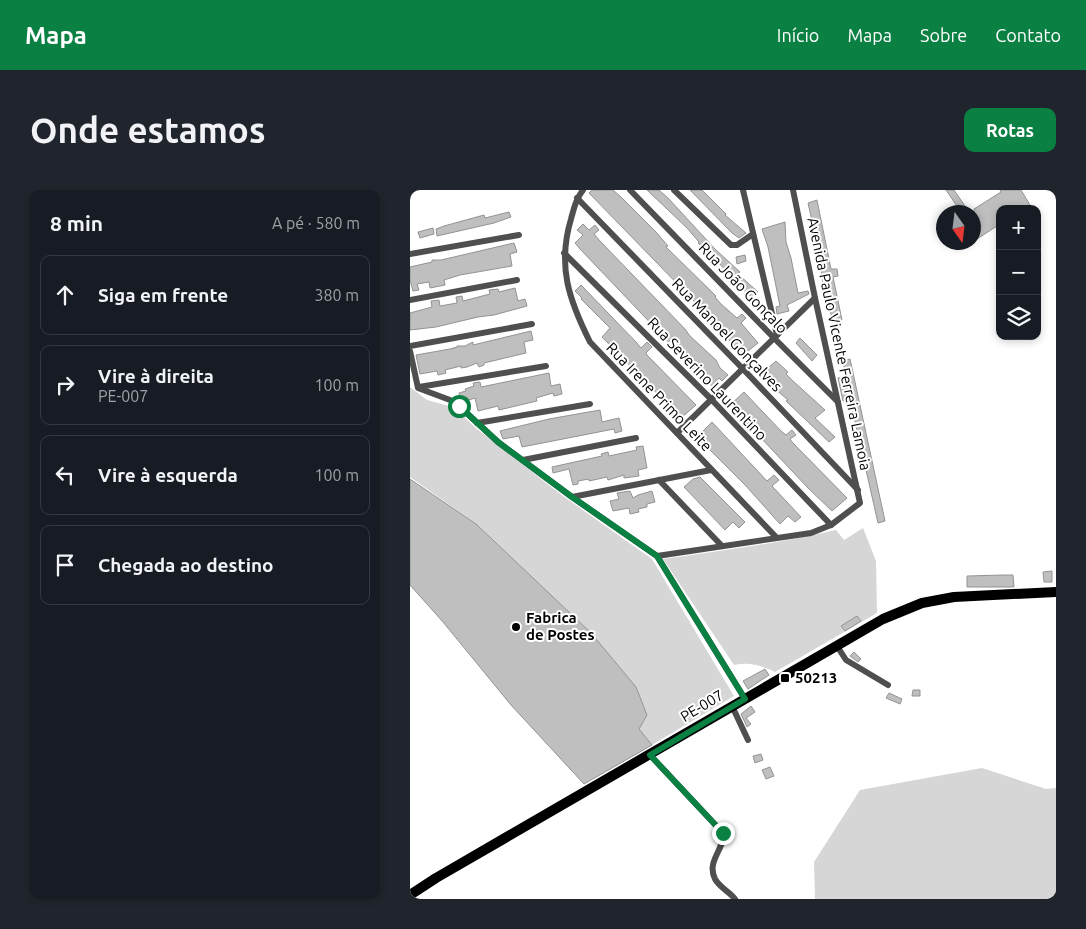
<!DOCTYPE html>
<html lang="pt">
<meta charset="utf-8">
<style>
:root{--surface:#171b24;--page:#20242c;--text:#f1f3f6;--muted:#9ea1a6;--line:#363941;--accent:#0b8043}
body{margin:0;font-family:Ubuntu,sans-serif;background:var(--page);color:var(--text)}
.controls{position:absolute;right:15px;top:15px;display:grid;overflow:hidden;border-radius:10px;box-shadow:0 2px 8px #0003}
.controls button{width:45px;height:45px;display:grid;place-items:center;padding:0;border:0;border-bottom:1px solid var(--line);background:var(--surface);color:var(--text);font:25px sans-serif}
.compass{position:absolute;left:526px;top:15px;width:45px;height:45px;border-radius:50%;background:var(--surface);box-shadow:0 2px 8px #0003;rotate:166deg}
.stop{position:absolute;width:15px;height:15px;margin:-11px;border:4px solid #0b8043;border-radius:50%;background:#fff}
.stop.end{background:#0b8043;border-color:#fff;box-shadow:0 1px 5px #0008}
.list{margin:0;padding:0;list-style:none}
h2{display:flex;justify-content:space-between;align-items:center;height:65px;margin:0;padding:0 20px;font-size:21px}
h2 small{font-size:16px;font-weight:400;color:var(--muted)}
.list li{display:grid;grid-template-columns:32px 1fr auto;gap:15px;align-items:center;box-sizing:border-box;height:80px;margin:0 10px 10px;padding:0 10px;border:1px solid var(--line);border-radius:10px}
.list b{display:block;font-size:19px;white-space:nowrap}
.list p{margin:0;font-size:16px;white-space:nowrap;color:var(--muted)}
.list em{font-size:16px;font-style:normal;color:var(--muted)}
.icon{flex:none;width:28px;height:28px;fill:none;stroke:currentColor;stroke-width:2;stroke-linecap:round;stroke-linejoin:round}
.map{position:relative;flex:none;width:646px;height:709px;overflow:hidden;border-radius:10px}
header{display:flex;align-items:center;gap:30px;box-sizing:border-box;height:70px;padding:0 25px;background:var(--accent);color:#fff}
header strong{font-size:24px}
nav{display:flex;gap:28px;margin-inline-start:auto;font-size:18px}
.intro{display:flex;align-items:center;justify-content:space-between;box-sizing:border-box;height:120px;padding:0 30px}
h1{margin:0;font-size:35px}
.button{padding:12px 22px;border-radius:10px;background:var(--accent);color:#fff;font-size:18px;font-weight:700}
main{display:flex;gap:30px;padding:0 30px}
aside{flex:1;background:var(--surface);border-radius:10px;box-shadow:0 2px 8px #0003}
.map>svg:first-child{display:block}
.green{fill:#d6d6d6}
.building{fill:#bfbfbf;stroke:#939393}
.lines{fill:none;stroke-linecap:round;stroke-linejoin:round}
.street{stroke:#4f4f4f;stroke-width:6}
.primary{stroke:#000;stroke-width:10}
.route{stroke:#0b8043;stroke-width:6}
.poi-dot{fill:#000;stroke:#fff;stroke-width:2}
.labels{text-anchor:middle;stroke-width:4;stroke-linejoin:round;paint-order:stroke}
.street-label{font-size:15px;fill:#000;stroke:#fff}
.poi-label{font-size:15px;font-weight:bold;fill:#000;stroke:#fff;text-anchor:start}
</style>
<header>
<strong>Mapa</strong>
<nav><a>Início</a><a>Mapa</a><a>Sobre</a><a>Contato</a></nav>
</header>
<div class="intro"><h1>Onde estamos</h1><a class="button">Rotas</a></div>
<main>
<aside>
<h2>8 min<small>A pé · 580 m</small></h2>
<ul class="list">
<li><svg class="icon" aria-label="ahead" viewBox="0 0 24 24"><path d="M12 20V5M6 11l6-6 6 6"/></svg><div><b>Siga em frente</b></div><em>380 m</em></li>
<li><svg class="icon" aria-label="right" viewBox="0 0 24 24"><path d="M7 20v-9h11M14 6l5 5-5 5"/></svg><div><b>Vire à direita</b><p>PE-007</p></div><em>100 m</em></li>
<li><svg class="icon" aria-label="left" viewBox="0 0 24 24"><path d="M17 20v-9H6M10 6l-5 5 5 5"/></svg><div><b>Vire à esquerda</b></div><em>100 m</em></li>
<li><svg class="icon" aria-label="arrive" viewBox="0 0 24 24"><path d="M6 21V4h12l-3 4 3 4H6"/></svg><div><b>Chegada ao destino</b></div></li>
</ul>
</aside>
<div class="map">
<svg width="646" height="709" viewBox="0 0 646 709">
<rect width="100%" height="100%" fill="#fff"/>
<g class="green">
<polygon points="0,197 17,210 43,217 67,239 153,306 242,369 324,506 242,555 229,539 237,524 226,497 181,443 65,333 0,287"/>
<path d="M 453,338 L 466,371 L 467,423 L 365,482 C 351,475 339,472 324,475 L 253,369 C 311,361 369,353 426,340 L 434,350 Z"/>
<polygon points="572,578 636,599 646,598 646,709 405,709 404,672 450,600"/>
</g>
<g class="building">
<polygon points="182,0 203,0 211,7 246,42 258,56 256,57 306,106 305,107 311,114 327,128 332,124 336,128 331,133 348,153 333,165 322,155 323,154 310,141 311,140 291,122 293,121 281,108 179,3"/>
<polygon points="237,0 249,0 258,8 305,59 330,82 328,84 348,102 342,107 337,103 325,92 326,90 288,53 289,52 277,38"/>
<polygon points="280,0 292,0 316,24 315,25 336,43 329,48 322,43"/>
<polygon points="536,0 544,0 559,22 551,22"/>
<polygon points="590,0 611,0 620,15 614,19 590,19 590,34 564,51 564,19 591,2"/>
<polygon points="407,10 421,79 427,79 428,86 423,87 432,130 423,132 412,88 409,62 398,13"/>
<polygon points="99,22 101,27 84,33 27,46 26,39 34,36 74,25 75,28"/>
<polygon points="375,32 376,52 381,68 388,103 398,101 399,104 377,115 379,121 367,124 366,117 370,116 358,57 352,39"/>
<polygon points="173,34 179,40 185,35 189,40 184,44 190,51 275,139 280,146 306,170 310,178 318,185 312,191 309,188 302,196 289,184 170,59 165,53 173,45 167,40"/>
<polygon points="23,38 24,44 10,48 8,42"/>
<polygon points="104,53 107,62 100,64 102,76 50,85 34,90 35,95 20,98 19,92 7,94 9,100 3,101 0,90 0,77 22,72 22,70 31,70"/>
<polygon points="335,65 336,71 327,74 326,67"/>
<polygon points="171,95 226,152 231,158 237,152 242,157 236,163 237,165 286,215 271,228 192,147 200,138 171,109 172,108 165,101"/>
<polygon points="105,98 108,111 115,109 117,116 84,125 68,127 26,137 0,140 0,123 22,117 21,111 29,110 30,116 47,113 46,107 52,106 53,111 80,104 79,100 88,99 89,102"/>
<polygon points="121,141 123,150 114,152 116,163 74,173 74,175 69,177 67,173 57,177 51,178 51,176 35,180 36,183 28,185 27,181 10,184 6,165 40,159 47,157 47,156 55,156 63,152 63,155"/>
<polygon points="390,148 407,165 402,171 386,153"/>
<polygon points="440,169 475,331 468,333 440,209 433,211 428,188 436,187 433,171"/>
<polygon points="366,171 378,182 376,184 383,191 415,220 405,228 425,247 419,252 376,211 378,210 364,198 365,197 358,191 359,190 352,183"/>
<polygon points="139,183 141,196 150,194 152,204 144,206 143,203 126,208 127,211 89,220 88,216 68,221 65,208 59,210 57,207 50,208 49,203 56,201 55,199 64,196 63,193 70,192 71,197"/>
<polygon points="334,202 371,241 376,245 382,240 386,245 380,249 382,252 437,308 422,321 398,298 320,215"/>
<polygon points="190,220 192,232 209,228 212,241 205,243 204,239 112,257 109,246 93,249 90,241 139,229"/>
<polygon points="302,232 357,291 364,285 369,290 362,296 391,327 385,332 378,326 370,334 336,296 292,252 291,253 286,248"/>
<polygon points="233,256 237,278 228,280 229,286 214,288 214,285 198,290 197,287 179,291 179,289 168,291 168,294 163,295 159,279 143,283 142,277 192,266 191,264 198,262 199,266 227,260 226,257"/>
<polygon points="290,287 335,332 329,338 323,332 315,340 274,297 283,289"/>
<polygon points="0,289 66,334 181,443 226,497 237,525 229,539 242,555 174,594 101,515 33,432 0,395"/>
<polygon points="220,301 223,308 228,305 242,301 245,312 237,314 237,317 228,319 229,322 220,324 219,318 203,321 200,311 209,309 207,303"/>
<polygon points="642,381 642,392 634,392 633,382"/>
<polygon points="594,385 603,385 604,397 557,397 557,386"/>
<polygon points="447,426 451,431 435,441 431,436"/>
<polygon points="444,462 451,469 448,472 440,466"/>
<polygon points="355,479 359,485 338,499 333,491"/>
<polygon points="503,500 510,500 510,506 502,506"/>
<polygon points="479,503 492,509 490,514 476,508"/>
<polygon points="341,516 345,522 336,528 341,534 337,537 331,524"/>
<polygon points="351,564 353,570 345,573 343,566"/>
<polygon points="360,577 364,586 356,589 352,580"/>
</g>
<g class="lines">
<g class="street">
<path d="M 173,0 C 166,9 164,18 161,29 C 147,76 159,110 180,152 L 366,347"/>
<polyline points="220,0 364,148 428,212"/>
<polyline points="264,0 321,55 327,55 343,44"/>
<polyline points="333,0 367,145"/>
<polyline points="167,8 333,179 448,300"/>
<polyline points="154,63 301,209 421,335"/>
<polyline points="0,64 109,45"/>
<polyline points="0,110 107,90"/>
<polyline points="0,156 122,134"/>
<polyline points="0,161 8,198 40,210 49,216 88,252 162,307 247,366 335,509"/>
<polyline points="9,197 136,176"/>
<polyline points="67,233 180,214"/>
<polyline points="267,243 405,108"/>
<polyline points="113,270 226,248"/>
<polyline points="249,290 312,356"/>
<polyline points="162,307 301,280"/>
<polyline points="247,366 401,343 421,335 450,313 405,108 383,0"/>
<polyline points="427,456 436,470 478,495"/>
<polyline points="322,516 338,550"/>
<path d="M 240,565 L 313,643 C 315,659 296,671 305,689 C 310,698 319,701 325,709"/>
</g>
<polyline class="primary" points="0,705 26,688 473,429 512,413 544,407 646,402"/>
</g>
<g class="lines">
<polyline class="route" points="49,216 88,252 162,307 247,366 335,509 240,565 313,643"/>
</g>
<g class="poi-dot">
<circle cx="106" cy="437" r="5"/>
<rect x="370" y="483" width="10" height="10" rx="2.5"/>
</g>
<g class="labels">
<g class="street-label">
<text transform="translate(333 98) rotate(46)" y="5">Rua João Gonçalo</text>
<text transform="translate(317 145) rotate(46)" y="5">Rua Manoel Gonçalves</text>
<text transform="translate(429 154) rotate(78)" y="5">Avenida Paulo Vicente Ferreira Lamoia</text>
<text transform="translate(297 189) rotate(46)" y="5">Rua Severino Laurentino</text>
<text transform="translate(249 207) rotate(46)" y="5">Rua Irene Primo Leite</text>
<text transform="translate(292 516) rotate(-31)" y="5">PE-007</text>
</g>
<g class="poi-label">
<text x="116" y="433">Fabrica<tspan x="116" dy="17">de Postes</tspan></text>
<text x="385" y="493">50213</text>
</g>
</g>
</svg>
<div class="controls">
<button>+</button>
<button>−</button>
<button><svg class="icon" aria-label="layers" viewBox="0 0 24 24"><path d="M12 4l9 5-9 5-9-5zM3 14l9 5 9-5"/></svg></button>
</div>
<svg class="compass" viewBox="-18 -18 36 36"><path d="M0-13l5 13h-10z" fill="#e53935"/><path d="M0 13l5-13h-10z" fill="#9ea1a6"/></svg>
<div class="stop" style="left:49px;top:216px"></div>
<div class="stop end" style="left:313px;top:643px"></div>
</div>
</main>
